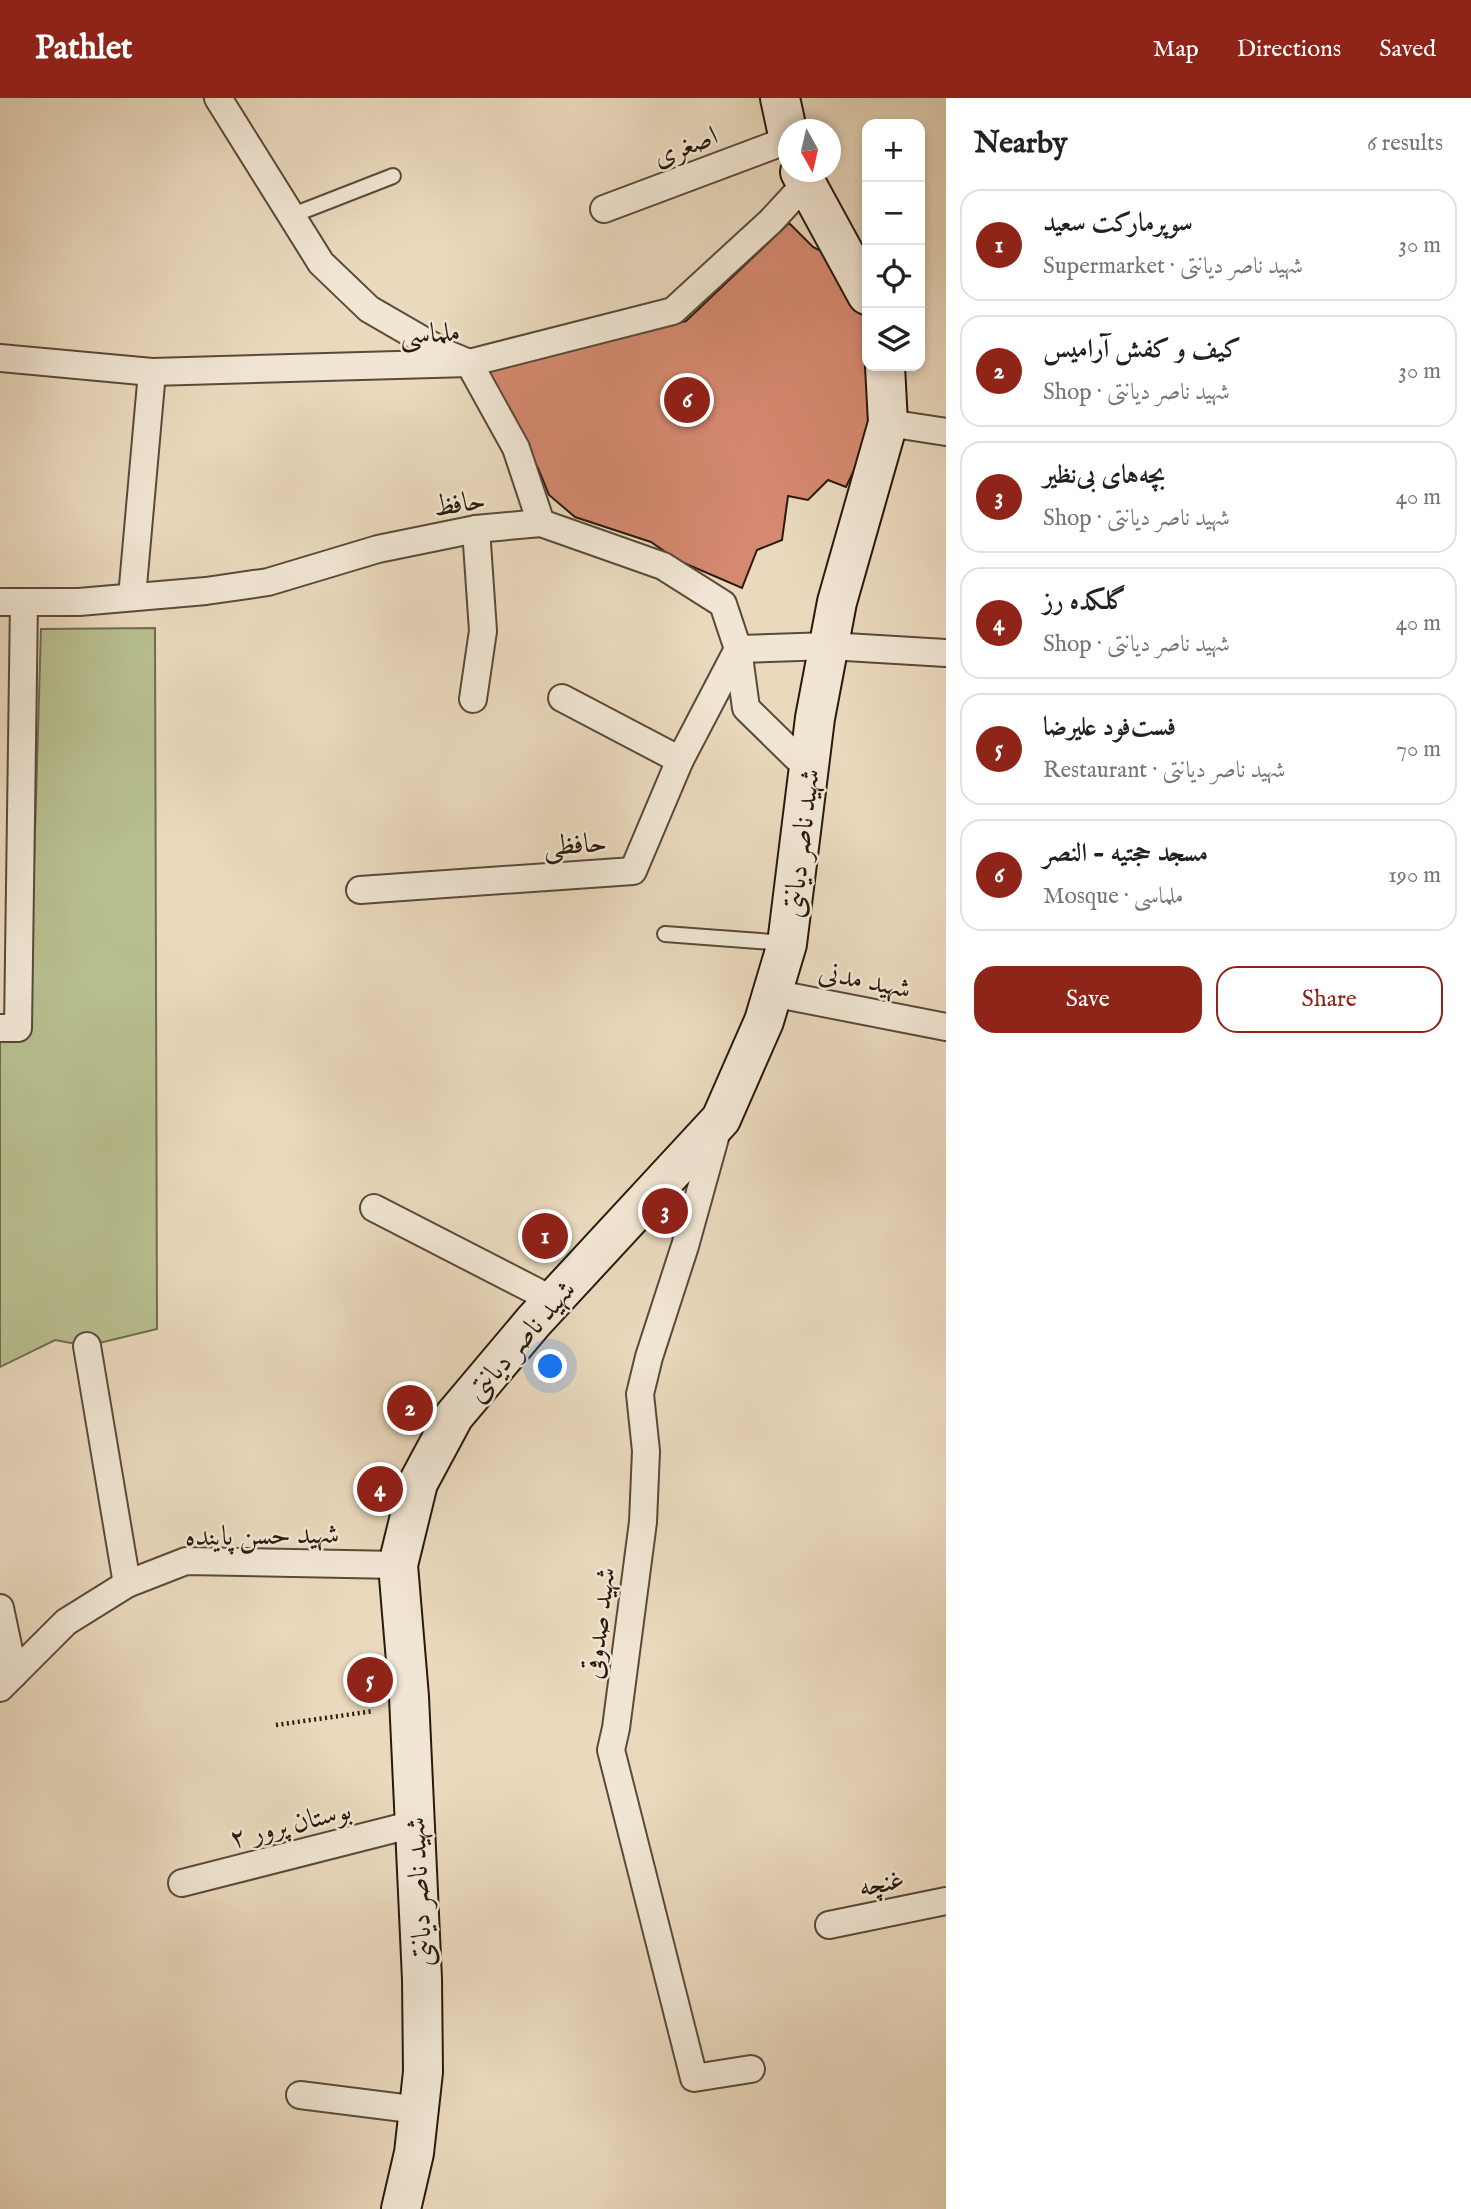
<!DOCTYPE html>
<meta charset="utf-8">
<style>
:root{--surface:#fff;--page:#f2f2f2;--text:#222;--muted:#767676;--line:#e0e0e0;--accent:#8f2418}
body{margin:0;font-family:"IM FELL English",Amiri,serif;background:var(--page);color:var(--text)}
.controls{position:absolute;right:21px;top:21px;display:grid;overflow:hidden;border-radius:14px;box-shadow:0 4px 10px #0003}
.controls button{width:63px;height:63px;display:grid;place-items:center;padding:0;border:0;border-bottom:2px solid var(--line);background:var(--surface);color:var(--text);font:35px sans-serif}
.compass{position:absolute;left:778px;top:21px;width:63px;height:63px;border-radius:50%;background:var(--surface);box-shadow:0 4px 10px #0003;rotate:172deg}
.you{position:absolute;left:551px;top:1269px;width:24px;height:24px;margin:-18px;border:5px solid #fff;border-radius:50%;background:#1a73e8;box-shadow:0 0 0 10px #1a73e833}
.badge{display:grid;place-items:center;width:46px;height:46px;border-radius:50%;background:var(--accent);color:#fff;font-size:23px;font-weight:700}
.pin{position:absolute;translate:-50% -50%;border:4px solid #fff;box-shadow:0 2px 7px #0006}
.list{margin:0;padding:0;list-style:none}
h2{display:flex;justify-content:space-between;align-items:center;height:91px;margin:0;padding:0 28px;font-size:30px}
h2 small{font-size:23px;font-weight:400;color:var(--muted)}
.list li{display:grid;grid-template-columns:46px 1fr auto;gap:21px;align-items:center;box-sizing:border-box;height:112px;margin:0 14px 14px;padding:0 14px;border:2px solid var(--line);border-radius:21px}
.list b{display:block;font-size:26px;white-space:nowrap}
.list p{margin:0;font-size:23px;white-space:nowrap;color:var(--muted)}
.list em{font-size:23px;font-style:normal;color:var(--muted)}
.actions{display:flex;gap:14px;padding:21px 28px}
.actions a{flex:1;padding:16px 0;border:2px solid var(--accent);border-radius:21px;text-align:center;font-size:24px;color:var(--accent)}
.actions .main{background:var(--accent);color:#fff}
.icon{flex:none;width:38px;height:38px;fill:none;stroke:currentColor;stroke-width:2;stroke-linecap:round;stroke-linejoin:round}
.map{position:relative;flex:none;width:946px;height:2111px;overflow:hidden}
header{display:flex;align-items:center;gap:42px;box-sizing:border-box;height:98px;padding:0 35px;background:var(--accent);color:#fff}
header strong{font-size:33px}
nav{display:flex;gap:38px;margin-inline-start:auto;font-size:24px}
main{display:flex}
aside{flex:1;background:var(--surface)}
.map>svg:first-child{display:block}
.green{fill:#b8bf90;stroke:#706c4e;stroke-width:2}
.building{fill:#d58970;stroke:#291a0d;stroke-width:2}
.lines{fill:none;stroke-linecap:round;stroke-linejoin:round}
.lane-casing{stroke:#594a39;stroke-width:18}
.street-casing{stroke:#594a39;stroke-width:30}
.secondary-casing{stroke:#291a0d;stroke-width:42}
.path{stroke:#291a0d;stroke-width:4.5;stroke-dasharray:2 3.5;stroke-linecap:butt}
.lane{stroke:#f1e6d4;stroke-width:14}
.street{stroke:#f1e6d4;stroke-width:26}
.secondary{stroke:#f1e6d4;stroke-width:38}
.labels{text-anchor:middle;stroke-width:5;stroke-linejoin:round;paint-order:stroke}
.street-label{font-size:28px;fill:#291a0d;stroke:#f1e6d4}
</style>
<header>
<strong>Pathlet</strong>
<nav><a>Map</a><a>Directions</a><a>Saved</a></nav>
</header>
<main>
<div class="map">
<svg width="946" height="2111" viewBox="0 0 946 2111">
<rect width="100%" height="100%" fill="#ead9bd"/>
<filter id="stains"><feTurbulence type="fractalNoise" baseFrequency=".00286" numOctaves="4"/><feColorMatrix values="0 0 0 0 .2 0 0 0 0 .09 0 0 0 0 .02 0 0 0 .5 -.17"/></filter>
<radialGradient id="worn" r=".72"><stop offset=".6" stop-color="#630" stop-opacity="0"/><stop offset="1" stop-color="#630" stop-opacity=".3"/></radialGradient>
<polygon class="green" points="155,530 157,1231 87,1248 55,1242 0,1269 0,937 29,937 41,531"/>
<polygon class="building" points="789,125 813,149 838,162 867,214 867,268 877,324 846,389 828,382 808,402 788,398 782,442 757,452 742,490 677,462 651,444 575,419 549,397 538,370 485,280 493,266 686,223"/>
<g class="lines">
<g class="lane-casing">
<g id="lane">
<polyline points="293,117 393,78"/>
<polyline points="665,836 786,845"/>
</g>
</g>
<g class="street-casing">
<g id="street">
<polyline points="218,0 321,165 369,211 445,255 469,265 516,350 541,425"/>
<polyline points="604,111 788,42"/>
<polyline points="0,260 152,274 469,265 673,213 771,123 806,85"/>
<polyline points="888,325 946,334"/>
<polyline points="132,499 152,274"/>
<polyline points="0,504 79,504 206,493 268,484 378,451 476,431 541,425 663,468 723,506 738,551 746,610 796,659 810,668"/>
<polyline points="562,600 680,662"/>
<polyline points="473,601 483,533 476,431"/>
<polyline points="360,792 633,773 680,662 738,551 829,548 946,555"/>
<polyline points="772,895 946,929"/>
<polyline points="0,930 18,930 24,504"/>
<polyline points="718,1029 685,1148 649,1259 640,1296 646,1353 643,1424 616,1630 611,1652 694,1980 751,1971"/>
<polyline points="374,1110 553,1202"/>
<polyline points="87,1248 127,1486"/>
<polyline points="0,1510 14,1576"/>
<polyline points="0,1590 66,1524 127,1486 186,1463 398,1467"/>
<polyline points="182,1785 414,1726"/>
<polyline points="829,1827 946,1803"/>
<polyline points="300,1997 419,2012"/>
</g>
</g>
<g class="secondary-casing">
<g id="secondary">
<polyline points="780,0 788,37"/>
<polyline points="800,74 867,197"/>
<polyline points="401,2111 414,2055 423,1974 422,1881 409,1599 398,1467 418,1385 454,1318 534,1223 721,1021 764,923 787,846 815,620 837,504 888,325 885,268"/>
</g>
</g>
<polyline class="path" points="276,1627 374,1613"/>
<use href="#lane" class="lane"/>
<use href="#street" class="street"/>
<use href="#secondary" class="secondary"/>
</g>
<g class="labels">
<g class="street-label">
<text transform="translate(685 47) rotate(-21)" y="10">اصغری</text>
<text transform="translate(430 234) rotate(-3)" y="10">ملماسی</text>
<text transform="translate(459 404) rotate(-9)" y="10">حافظ</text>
<text transform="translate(575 745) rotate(-4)" y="10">حافظی</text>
<text transform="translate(800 745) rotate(-83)" y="10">شهید ناصر دیانتی</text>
<text transform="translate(865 881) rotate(11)" y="10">شهید مدنی</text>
<text transform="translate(520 1242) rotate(-49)" y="10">شهید ناصر دیانتی</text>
<text transform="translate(262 1436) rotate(-1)" y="10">شهید حسن پاینده</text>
<text transform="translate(598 1525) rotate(-83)" y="10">شهید صدوقی</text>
<text transform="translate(290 1725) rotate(-14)" y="10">بوستان پرور ۲</text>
<text transform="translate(881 1784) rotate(-12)" y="10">غنچه</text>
<text transform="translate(418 1794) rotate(-93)" y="10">شهید ناصر دیانتی</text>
</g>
</g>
<rect width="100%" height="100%" filter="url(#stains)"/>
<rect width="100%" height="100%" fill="url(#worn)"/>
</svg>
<div class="controls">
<button>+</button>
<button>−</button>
<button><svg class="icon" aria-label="locate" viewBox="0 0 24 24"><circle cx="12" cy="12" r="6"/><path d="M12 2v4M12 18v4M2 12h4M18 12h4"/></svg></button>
<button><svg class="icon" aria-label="layers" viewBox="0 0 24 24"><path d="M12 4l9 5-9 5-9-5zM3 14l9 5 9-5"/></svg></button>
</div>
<svg class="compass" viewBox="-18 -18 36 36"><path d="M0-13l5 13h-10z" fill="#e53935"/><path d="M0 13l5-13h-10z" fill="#767676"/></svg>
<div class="you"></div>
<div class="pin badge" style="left:545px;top:1138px">1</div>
<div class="pin badge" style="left:410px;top:1310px">2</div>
<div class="pin badge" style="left:665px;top:1113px">3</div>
<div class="pin badge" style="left:380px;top:1391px">4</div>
<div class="pin badge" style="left:370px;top:1582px">5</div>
<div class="pin badge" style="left:687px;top:302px">6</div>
</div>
<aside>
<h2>Nearby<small>6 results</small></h2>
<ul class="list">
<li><span class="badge">1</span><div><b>سوپرمارکت سعید</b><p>Supermarket · شهید ناصر دیانتی</p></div><em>30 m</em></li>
<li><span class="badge">2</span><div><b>کیف و‌ کفش آرامیس</b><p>Shop · شهید ناصر دیانتی</p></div><em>30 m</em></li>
<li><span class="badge">3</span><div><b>بچه‌های بی‌نظیر</b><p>Shop · شهید ناصر دیانتی</p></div><em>40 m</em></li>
<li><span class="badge">4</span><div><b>گلکده رز</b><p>Shop · شهید ناصر دیانتی</p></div><em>40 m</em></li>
<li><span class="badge">5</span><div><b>فست‌فود علیرضا</b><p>Restaurant · شهید ناصر دیانتی</p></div><em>70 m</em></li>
<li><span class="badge">6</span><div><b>مسجد حجتیه - النصر</b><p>Mosque · ملماسی</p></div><em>190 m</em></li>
</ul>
<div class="actions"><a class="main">Save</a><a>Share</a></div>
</aside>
</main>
